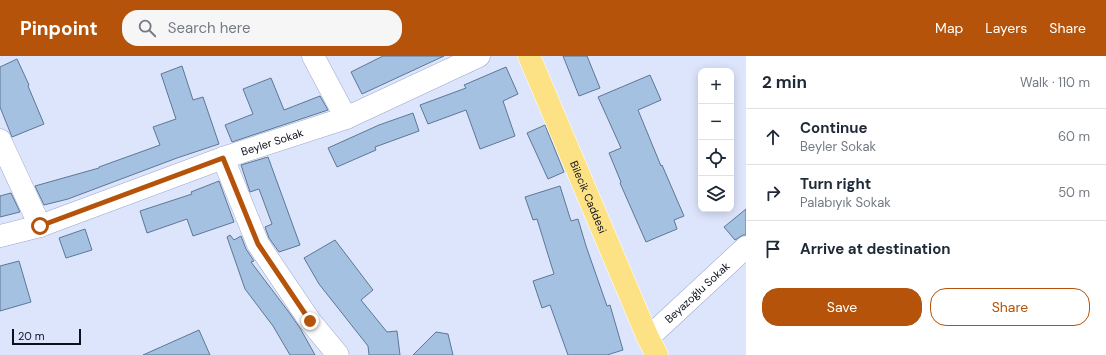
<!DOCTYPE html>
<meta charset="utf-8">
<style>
:root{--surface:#fff;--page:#f6f6f7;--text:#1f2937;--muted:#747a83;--line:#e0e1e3;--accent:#b45309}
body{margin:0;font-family:"DM Sans",sans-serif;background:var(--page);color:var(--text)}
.controls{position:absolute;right:12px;top:12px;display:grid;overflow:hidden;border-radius:8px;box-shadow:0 2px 10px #0003}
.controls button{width:36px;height:36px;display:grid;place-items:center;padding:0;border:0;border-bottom:1px solid var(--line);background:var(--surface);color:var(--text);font:20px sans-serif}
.scale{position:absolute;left:12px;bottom:10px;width:69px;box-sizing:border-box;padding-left:4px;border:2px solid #0d101d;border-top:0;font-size:11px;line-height:14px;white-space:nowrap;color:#0d101d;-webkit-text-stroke:3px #dde5fc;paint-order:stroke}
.stop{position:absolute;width:12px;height:12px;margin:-9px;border:3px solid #b45309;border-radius:50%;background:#fff}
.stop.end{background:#b45309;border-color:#fff;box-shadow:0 1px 4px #0008}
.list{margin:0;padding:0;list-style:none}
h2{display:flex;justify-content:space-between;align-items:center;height:52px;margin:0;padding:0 16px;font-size:17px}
h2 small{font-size:13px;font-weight:400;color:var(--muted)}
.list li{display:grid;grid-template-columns:26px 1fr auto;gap:12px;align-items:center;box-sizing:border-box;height:56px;padding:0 16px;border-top:1px solid var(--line)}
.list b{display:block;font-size:15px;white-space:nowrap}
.list p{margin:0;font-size:13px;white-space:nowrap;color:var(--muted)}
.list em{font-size:13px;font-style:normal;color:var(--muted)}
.actions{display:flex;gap:8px;padding:12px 16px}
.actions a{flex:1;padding:9px 0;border:1px solid var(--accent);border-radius:16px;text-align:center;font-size:14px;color:var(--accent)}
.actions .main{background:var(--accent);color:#fff}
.icon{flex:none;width:22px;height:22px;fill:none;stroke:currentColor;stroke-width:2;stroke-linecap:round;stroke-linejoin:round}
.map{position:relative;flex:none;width:746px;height:299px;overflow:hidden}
header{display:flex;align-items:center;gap:24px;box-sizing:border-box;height:56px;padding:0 20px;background:var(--accent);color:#fff}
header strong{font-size:19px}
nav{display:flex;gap:22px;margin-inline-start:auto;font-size:14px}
.search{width:280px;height:36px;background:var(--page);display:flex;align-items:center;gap:10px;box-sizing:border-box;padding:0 14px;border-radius:16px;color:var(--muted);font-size:15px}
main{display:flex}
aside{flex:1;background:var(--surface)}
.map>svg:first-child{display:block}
.building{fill:#a5c1e1;stroke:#5d7794}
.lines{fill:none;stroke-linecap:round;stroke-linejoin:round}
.street-casing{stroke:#9ca8cc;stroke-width:23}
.primary-casing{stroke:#fff;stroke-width:23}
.street{stroke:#fff;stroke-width:22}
.primary{stroke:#fce285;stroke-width:22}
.route{stroke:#b45309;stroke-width:5}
.labels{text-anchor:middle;stroke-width:3;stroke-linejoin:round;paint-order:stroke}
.street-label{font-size:11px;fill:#0d101d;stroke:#dde5fc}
</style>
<header>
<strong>Pinpoint</strong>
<div class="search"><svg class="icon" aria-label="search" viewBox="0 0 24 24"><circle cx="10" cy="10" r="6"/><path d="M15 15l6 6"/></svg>Search here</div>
<nav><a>Map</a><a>Layers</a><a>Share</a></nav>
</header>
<main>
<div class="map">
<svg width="746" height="299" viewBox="0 0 746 299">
<rect width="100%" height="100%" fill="#dde5fc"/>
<g class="building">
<polygon points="383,0 444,0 362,38 351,16"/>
<polygon points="563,0 587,0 600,32 579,40"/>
<polygon points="17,3 29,29 28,30 44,68 12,81 0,51 0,11"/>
<polygon points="182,10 193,44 203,41 219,88 177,102 68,143 44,149 35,130 99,112 99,111 160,89 153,71 176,63 161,18"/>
<polygon points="506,11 518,38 503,45 515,80 480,93 466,54 428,68 420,49 466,32 464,29"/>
<polygon points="650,19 661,44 638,54 661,110 662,109 684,160 674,164 677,173 646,186 620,127 621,126 609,97 621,92 598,41"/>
<polygon points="271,22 284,54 320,40 328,54 232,86 225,69 253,58 243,33"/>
<polygon points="413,57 419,75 375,91 376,94 337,111 328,92 379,69"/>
<polygon points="545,69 564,116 548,123 527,77"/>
<polygon points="268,101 300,189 279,196 269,182 265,171 272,168 259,133 250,136 241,109"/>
<polygon points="219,125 234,166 193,180 187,163 147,177 140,155 192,138 191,136"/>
<polygon points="560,130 571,165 578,163 586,190 607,250 610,249 623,294 607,299 568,299 550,249 542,252 533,225 554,218 537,163 533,164 525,141"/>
<polygon points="11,137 20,156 0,161 0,140"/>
<polygon points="746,153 746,179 743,179 735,184 724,171"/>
<polygon points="85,173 92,194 66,202 59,182"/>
<polygon points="230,179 234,184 241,180 246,193 254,205 251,206 288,255 300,272 315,299 290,299 273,270 245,233 227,181"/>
<polygon points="335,184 373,234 361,244 387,276 397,275 400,299 369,299 368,290 319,228 304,202"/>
<polygon points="19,205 31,246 0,255 0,210"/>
<polygon points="199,274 210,299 143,299"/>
<polygon points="436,276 448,278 453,299 413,299"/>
</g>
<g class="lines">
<g class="street-casing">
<g id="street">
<polyline points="313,0 346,62"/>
<polyline points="0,84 40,170"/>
<polyline points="223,102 258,188 310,265 338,299"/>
<path id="s1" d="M 0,180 L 40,170 L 223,102 L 346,62 L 479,0"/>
<path id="s2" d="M 648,282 L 746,191"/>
</g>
</g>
<g class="primary-casing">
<g id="primary">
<path id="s3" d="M 529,0 L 648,282 L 657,299"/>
</g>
</g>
<use href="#street" class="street"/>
<use href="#primary" class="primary"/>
</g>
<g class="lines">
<polyline class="route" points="40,170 223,102 258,188 310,265"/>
</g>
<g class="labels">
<g class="street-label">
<text dy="4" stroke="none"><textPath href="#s1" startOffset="288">Beyler Sokak</textPath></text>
<text dy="4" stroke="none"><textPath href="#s3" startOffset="153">Bilecik Caddesi</textPath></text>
<text dy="4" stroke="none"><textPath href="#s2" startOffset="67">Beyazoğlu Sokak</textPath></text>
</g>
</g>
</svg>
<div class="controls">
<button>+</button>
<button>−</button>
<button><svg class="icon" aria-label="locate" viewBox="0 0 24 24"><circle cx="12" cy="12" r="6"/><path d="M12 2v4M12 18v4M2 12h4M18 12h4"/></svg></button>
<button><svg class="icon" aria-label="layers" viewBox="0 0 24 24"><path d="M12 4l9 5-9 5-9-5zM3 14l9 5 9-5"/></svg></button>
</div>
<div class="scale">20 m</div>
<div class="stop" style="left:40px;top:170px"></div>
<div class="stop end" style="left:310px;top:265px"></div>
</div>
<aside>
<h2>2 min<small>Walk · 110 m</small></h2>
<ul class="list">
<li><svg class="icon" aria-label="ahead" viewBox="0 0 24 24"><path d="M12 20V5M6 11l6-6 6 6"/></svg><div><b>Continue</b><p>Beyler Sokak</p></div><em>60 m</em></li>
<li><svg class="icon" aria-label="right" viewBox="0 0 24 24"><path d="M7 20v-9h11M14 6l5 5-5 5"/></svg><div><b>Turn right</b><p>Palabıyık Sokak</p></div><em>50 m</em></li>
<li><svg class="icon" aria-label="arrive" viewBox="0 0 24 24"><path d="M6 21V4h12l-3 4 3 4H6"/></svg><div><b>Arrive at destination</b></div></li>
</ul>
<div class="actions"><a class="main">Save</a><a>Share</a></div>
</aside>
</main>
